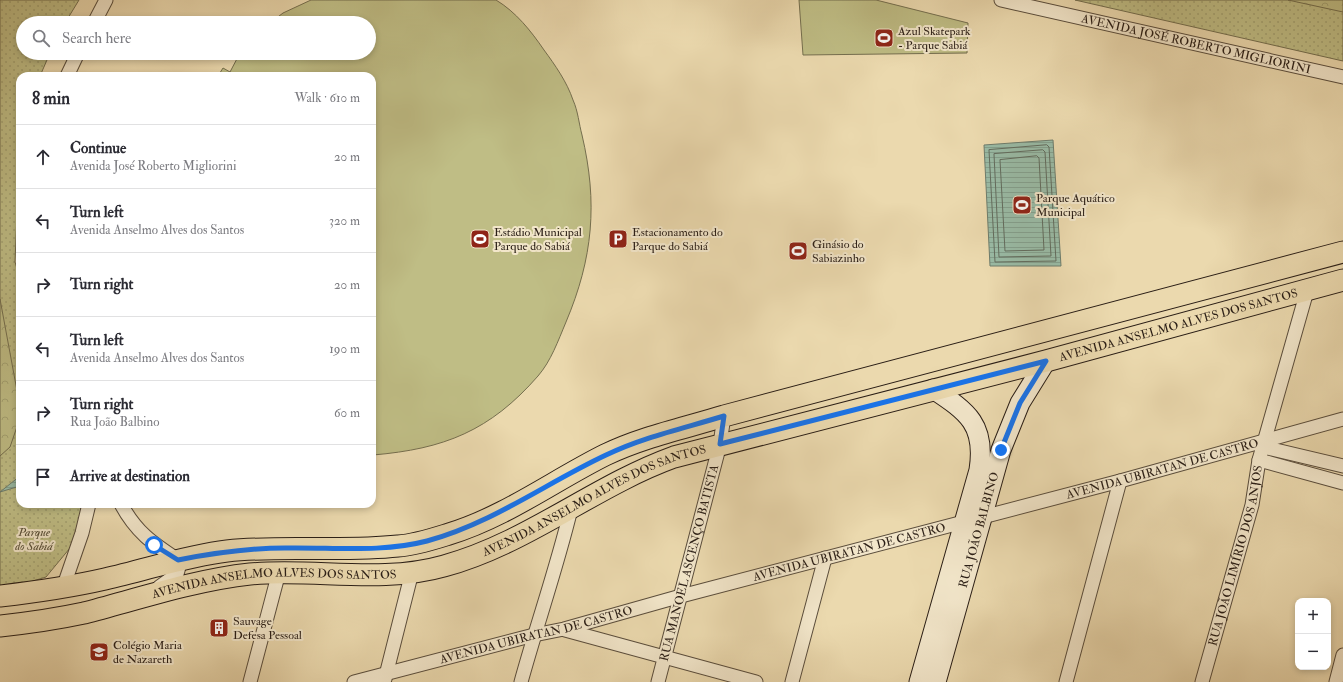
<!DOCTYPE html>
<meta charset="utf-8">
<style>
:root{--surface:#fff;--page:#f2f2f3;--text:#2b2b33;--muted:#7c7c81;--line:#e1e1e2}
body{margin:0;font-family:"IM FELL Double Pica",serif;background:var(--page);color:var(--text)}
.controls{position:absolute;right:12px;bottom:12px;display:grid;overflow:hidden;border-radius:8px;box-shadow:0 2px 6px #0003}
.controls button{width:36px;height:36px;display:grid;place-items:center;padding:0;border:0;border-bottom:1px solid var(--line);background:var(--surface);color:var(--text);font:20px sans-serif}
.stop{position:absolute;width:12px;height:12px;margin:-9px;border:3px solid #1a73e8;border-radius:50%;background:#fff}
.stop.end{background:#1a73e8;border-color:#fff;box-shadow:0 1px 4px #0008}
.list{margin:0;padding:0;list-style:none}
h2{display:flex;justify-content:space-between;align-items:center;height:52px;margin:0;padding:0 16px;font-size:17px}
h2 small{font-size:13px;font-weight:400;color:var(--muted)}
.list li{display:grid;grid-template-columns:26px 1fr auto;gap:12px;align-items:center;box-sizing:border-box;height:64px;padding:0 16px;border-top:1px solid var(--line)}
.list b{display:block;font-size:15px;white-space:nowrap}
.list p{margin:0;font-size:13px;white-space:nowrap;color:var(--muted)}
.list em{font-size:13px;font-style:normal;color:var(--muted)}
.icon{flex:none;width:22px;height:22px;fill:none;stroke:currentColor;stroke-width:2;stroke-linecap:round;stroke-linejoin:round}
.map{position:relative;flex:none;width:1343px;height:682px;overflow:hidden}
.search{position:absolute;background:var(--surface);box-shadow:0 2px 6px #0003;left:16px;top:16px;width:360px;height:44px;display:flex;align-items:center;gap:10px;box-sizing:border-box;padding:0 14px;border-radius:22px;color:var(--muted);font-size:15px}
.panel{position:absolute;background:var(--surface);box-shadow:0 2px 6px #0003;left:16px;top:72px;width:360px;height:436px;border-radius:12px}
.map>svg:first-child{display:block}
.grass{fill:url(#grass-dots);stroke:#746e4e}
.forest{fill:url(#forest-crowns);stroke:#746e4e}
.pitch{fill:#bfbd85;stroke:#746e4e}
.water{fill:url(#water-rules);stroke:#6d7c6c}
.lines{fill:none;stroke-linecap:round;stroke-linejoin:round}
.shore{stroke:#626c5e;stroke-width:1}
.street-casing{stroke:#5a4d3c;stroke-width:15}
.secondary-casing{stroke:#2a1e16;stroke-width:21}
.primary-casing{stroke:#2a1e16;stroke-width:23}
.street{stroke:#f2e6ca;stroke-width:13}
.secondary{stroke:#f2e6ca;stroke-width:19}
.primary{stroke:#ebd9ae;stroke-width:21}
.route{stroke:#1a73e8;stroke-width:5}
.labels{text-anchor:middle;stroke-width:4;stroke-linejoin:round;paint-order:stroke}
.poi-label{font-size:12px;fill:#2a1e16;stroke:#f2e6ca;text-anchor:start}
.street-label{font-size:12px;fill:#2a1e16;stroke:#f2e6ca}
.park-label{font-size:12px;font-style:italic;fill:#574e37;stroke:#f2e6ca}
</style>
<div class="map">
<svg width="1343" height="682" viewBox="0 0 1343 682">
<defs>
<pattern id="grass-dots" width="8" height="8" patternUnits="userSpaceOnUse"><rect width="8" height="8" fill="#bfbd85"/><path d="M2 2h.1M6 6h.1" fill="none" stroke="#a4a272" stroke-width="1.8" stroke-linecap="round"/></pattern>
<pattern id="forest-crowns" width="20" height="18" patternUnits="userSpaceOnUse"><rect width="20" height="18" fill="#bfbd85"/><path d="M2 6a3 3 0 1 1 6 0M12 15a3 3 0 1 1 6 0" fill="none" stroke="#a4a272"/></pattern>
<pattern id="water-rules" width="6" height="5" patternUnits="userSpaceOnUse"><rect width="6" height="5" fill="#99bba6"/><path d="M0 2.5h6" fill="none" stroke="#84a08e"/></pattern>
</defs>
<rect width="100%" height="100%" fill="#ebd9ae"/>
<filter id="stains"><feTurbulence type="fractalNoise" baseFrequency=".005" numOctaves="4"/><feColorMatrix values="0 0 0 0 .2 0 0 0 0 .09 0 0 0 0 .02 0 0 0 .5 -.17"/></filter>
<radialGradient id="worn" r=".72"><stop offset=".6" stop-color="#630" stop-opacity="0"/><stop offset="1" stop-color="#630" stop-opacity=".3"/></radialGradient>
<g class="grass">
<polygon points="0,0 79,0 65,23 23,23 23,53 50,53 40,76 20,76 20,143 15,262 20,279 20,504 80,504 82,514 70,548 46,577 20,585 0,587"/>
<polygon points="1075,0 1343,0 1343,61"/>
</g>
<g class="forest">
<polygon points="1288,0 1343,0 1343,12"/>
<polygon points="0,299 20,407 20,418 10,447 0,456"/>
</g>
<g class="pitch">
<path d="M 311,0 L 496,0 C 516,12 531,31 544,50 C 555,65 567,82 573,100 C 578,111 579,124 582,135 C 598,203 593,258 566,322 C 558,341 551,361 538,376 C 490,431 444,449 373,455 L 372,76 L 218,76 L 223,68 L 230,72 L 240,53 L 369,53 L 369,23 L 270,23 L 283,13 Z"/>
<polygon points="799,0 876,0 968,23 967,53 803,55"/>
</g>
<g class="water">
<polygon points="1053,140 1061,266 990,266 984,145"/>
<polygon points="20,476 20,486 0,492"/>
</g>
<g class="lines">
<g class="shore">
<polygon points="1047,145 1049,147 1056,261 995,262 989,150"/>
<polygon points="1043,150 1045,152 1051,256 999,257 994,154"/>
<polygon points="1037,156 1039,158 1044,250 1005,251 1000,160"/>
</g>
<g class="street-casing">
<g id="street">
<path id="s1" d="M 1001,0 L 1343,77"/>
<polyline points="94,23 106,0"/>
<polyline points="67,76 78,53"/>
<polyline points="1263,447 1343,466"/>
<polyline points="1259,460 1343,483"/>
<path d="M 121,504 C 136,532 152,543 178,560 L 179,567 L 177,574 L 159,587"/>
<polyline points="63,588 82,533 89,504"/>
<polyline points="565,630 756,682"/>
<polyline points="385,679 412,572"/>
<polyline points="250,682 279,572"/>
<path id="s2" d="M 354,682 L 534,635 L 564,629 L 681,596 L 1120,481 L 1343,419"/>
<path d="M 521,682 C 537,624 557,567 571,509"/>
<path id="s3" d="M 658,682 L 720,444 L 724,416"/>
<polyline points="792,682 825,558"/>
<polyline points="1066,682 1120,481"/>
<path id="s4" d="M 1202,682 L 1252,505 L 1259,460 L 1307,291"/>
<polyline points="1336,682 1343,655"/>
</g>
</g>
<g class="secondary-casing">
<g id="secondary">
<path d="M 919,682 L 979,470 C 986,425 968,412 933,389"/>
<path id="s5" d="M 936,682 L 1001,450 L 1020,403 L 1046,361"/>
</g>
</g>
<g class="primary-casing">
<g id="primary">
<path d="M 0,596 C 35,592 70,587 105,579 C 146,570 185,556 227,551 C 284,545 341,552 398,546 C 415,545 433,539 449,534 C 505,517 553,481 605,455 C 642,437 685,428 724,416 L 1343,252"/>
<path id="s6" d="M 0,626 C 28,623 56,619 84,613 C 138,599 195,580 250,574 C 314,568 381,584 444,566 C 528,543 594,486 674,457 L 1046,361 L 1343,280"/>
</g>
</g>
<use href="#street" class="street"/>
<use href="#secondary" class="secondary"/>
<use href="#primary" class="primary"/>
</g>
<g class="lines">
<path class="route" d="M 154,545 L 178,560 C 214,553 249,548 285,548 C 333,547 381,553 427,541 C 493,523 546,483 606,455 C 643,437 685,428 724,416 L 720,444 L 1046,361 L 1020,403 L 1001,450"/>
</g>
<defs>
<g id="stadium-square" transform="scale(1)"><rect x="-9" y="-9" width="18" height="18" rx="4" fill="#8f2418" stroke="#f2e6ca"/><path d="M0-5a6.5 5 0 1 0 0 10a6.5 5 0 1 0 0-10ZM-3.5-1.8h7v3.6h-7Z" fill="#fff"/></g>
<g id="parking-square" transform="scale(1)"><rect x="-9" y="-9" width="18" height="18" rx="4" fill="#8f2418" stroke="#f2e6ca"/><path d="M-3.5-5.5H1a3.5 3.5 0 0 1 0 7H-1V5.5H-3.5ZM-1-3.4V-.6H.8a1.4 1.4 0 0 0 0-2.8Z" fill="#fff"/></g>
<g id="building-square" transform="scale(1)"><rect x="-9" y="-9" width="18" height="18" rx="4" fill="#8f2418" stroke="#f2e6ca"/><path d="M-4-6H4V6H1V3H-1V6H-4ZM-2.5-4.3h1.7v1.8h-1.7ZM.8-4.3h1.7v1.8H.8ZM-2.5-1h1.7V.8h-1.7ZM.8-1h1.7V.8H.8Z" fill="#fff"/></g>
<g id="school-square" transform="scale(1)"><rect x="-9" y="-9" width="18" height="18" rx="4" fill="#8f2418" stroke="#f2e6ca"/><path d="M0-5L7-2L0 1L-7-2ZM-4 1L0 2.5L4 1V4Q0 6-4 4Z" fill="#fff"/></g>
</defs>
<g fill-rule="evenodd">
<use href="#stadium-square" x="884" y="38"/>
<use href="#stadium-square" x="1022" y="205"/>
<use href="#stadium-square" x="480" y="239"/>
<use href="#parking-square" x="618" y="239"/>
<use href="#stadium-square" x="798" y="251"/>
<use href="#building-square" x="219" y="628"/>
<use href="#school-square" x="99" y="652"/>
</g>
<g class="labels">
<g class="poi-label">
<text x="898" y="35">Azul Skatepark<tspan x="898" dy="14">- Parque Sabiá</tspan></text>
<text x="1036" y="202">Parque Aquático<tspan x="1036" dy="14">Municipal</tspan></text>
<text x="494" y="236">Estádio Municipal<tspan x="494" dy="14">Parque do Sabiá</tspan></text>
<text x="632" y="236">Estacionamento do<tspan x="632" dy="14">Parque do Sabiá</tspan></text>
<text x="812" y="248">Ginásio do<tspan x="812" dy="14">Sabiazinho</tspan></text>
<text x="233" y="625">Sauvage<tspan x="233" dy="14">Defesa Pessoal</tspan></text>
<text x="113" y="649">Colégio Maria<tspan x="113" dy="14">de Nazareth</tspan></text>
</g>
<g class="street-label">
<text dy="4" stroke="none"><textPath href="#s1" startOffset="200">AVENIDA JOSÉ ROBERTO MIGLIORINI</textPath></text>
<text dy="4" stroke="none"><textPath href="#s6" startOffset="1227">AVENIDA ANSELMO ALVES DOS SANTOS</textPath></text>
<text dy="4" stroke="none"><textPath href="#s2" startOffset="836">AVENIDA UBIRATAN DE CASTRO</textPath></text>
<text dy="4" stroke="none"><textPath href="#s6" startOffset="615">AVENIDA ANSELMO ALVES DOS SANTOS</textPath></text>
<text dy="4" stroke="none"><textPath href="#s5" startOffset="158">RUA JOÃO BALBINO</textPath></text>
<text dy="4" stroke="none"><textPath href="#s2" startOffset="512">AVENIDA UBIRATAN DE CASTRO</textPath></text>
<text dy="4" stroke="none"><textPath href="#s4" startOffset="131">RUA JOÃO LIMÍRIO DOS ANJOS</textPath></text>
<text dy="4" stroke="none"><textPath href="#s3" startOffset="123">RUA MANOEL ASCENÇO BATISTA</textPath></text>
<text dy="4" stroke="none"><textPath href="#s6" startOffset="279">AVENIDA ANSELMO ALVES DOS SANTOS</textPath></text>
<text dy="4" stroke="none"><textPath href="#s2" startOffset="188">AVENIDA UBIRATAN DE CASTRO</textPath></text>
</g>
<g class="park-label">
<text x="34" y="536">Parque<tspan x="34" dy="14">do Sabiá</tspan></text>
</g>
</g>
<rect width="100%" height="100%" filter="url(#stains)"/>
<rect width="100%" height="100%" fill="url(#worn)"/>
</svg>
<div class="controls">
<button>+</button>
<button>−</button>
</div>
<div class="stop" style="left:154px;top:545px"></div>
<div class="stop end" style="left:1001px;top:450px"></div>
<div class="search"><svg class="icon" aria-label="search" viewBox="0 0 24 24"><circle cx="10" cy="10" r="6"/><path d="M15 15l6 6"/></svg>Search here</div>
<section class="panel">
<h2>8 min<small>Walk · 610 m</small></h2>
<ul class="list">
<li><svg class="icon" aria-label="ahead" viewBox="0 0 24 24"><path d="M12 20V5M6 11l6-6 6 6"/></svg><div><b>Continue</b><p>Avenida José Roberto Migliorini</p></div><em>20 m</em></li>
<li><svg class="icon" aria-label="left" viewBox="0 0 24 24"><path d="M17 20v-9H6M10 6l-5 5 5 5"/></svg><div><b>Turn left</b><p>Avenida Anselmo Alves dos Santos</p></div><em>320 m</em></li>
<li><svg class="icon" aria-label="right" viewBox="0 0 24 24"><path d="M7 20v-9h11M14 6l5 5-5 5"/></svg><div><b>Turn right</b></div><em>20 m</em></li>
<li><svg class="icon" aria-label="left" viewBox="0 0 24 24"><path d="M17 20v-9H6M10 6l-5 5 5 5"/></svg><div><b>Turn left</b><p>Avenida Anselmo Alves dos Santos</p></div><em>190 m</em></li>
<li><svg class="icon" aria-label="right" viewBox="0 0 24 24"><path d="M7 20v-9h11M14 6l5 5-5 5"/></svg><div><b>Turn right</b><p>Rua João Balbino</p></div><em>60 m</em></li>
<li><svg class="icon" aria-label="arrive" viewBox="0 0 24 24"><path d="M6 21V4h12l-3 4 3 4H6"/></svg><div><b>Arrive at destination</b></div></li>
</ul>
</section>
</div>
